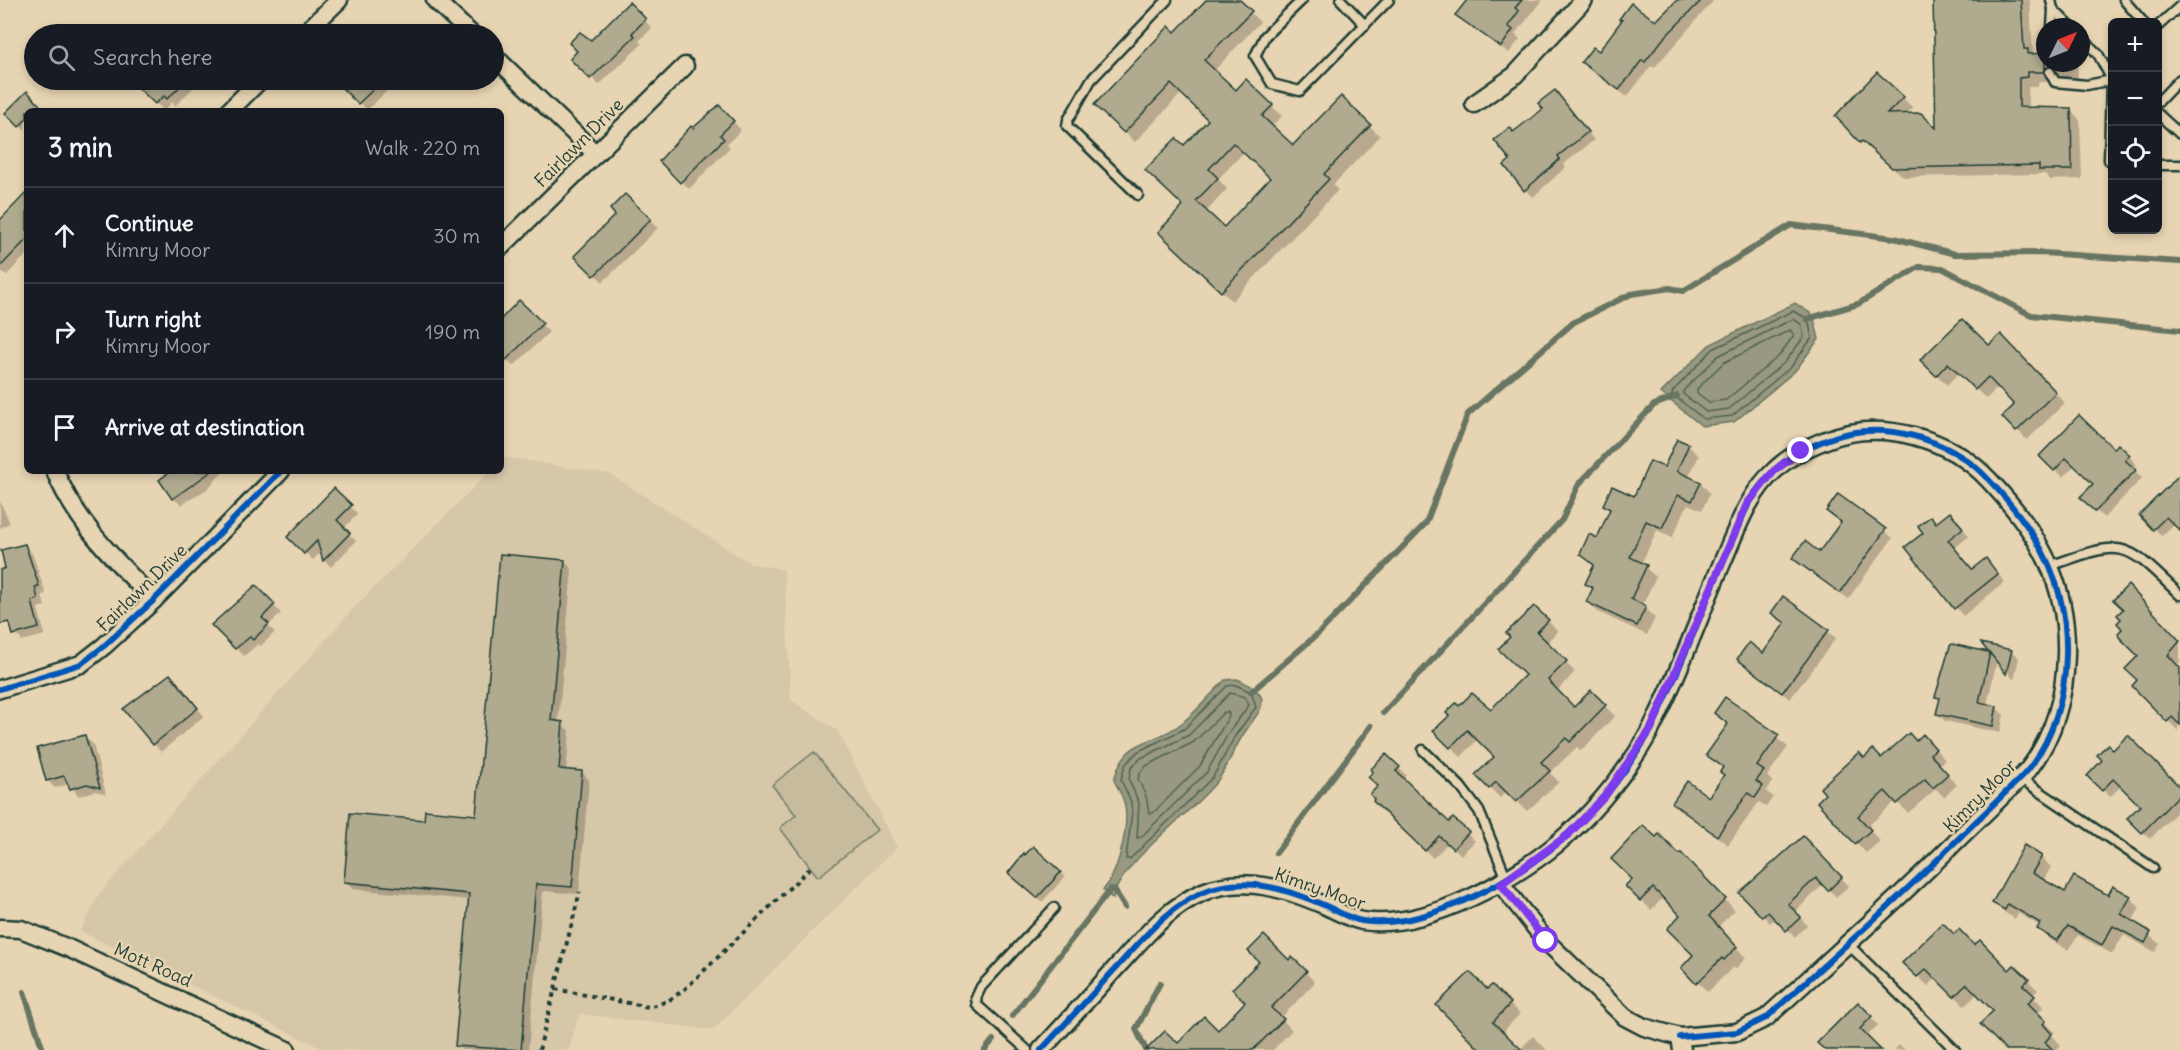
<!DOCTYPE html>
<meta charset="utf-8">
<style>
:root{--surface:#171b24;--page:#242831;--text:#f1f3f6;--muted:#9ea1a6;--line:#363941}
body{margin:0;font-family:Delius,sans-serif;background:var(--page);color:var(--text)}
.controls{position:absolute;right:18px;top:18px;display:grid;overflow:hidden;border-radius:9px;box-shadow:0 3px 9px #0003}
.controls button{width:54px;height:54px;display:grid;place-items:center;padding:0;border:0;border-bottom:2px solid var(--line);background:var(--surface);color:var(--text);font:30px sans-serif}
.compass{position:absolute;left:2036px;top:18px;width:54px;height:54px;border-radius:50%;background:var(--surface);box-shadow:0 3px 9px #0003;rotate:47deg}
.stop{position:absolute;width:18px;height:18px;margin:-14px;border:4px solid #7c3aed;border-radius:50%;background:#fff}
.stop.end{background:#7c3aed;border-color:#fff;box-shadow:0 2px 6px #0008}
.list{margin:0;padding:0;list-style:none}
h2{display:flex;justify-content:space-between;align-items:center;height:78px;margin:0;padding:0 24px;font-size:26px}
h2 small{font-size:20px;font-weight:400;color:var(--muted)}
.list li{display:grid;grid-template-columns:39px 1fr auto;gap:18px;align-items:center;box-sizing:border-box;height:96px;padding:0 24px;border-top:2px solid var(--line)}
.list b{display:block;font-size:22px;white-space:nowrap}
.list p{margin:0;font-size:20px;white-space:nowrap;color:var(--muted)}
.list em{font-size:20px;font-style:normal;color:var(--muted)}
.icon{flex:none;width:33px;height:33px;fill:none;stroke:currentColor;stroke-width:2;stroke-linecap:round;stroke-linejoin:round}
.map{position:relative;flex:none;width:2180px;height:1050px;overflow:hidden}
.search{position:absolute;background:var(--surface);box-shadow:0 3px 9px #0003;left:24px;top:24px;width:480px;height:66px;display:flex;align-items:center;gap:15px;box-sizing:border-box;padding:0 21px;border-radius:33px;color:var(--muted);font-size:22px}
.panel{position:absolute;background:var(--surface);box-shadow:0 3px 9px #0003;left:24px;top:108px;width:480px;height:366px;border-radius:9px}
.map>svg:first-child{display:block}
.built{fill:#d6c7a8}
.green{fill:#c6bb9d;stroke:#727c68;stroke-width:1.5}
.water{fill:#989980;stroke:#687462;stroke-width:1.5}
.shadow{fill:#0003;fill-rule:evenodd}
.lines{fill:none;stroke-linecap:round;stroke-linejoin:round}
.shore{stroke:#4f6252;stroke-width:1.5}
.stream{stroke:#687462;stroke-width:6}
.building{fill:#b0aa8f;stroke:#1f3d34;stroke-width:1.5;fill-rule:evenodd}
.service-casing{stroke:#1f3d34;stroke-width:13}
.minor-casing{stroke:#1f3d34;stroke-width:21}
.path{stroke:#1f3d34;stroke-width:4;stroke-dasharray:4.5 4.5;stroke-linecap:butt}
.service{stroke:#e7d4b2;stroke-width:8}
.minor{stroke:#e7d4b2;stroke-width:16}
.cycleway-casing{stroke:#e7d4b2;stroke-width:10}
.cycleway{stroke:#0057b8;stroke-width:6}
.route{stroke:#7c3aed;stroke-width:8}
.labels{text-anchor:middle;stroke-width:4.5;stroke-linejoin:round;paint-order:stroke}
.street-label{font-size:18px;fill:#1f3d34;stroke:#e7d4b2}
</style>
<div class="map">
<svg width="2180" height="1050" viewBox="0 0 2180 1050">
<rect width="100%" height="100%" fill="#e7d4b2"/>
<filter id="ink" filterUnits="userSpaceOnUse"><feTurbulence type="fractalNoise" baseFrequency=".0167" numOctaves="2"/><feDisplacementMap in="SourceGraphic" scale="12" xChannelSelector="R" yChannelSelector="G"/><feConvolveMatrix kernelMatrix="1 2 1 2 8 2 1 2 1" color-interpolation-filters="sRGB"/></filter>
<g filter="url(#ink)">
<polygon class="built" points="503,457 610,474 750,563 784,570 791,700 838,731 897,847 713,1030 579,1014 569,1050 325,1050 80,931 100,893 352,610 490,471 501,471"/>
<polygon class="green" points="814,752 877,830 818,877 780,828 796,815 772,785"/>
<g class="water">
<polygon points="1795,303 1813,315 1819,339 1795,371 1734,422 1702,426 1661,393 1709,345"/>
<path d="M 1237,679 C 1282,699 1256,711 1240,740 C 1232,753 1227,768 1218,780 C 1194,812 1119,862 1113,899 L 1103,890 C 1118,874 1129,828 1125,806 C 1124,798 1118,788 1114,780 C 1126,735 1152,747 1182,723 C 1197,711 1211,694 1225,680 Z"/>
</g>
<g class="shadow">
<path d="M 1208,0 L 1238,0 L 1260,22 L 1214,71 L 1236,92 L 1246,81 L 1282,116 L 1272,126 L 1293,147 L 1341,98 L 1380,136 L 1333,185 L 1338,190 L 1232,301 L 1160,232 L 1185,206 L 1184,147 L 1210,120 L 1182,93 L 1135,142 L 1096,105 L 1175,34 ZM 1244,152 L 1272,178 L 1224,229 L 1206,212 L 1227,189 L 1218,179 Z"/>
<polygon points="1473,0 1543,0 1515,34 1520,39 1509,53 1457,15"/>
<polygon points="1679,0 1714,0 1654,68 1651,66 1627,97 1583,62 1656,23"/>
<polygon points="1937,0 2030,0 2033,55 2045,55 2045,63 2077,63 2078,81 2069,81 2061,75 2054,82 2038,82 2038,87 2028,87 2029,109 2070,109 2080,120 2082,179 2050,180 2045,174 1904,177 1873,150 1871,151 1837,116 1903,98 1913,108 1905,115 1938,131"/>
<polygon points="629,4 652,28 639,41 642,44 599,85 572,59"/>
<polygon points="146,80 199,80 200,81 175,106 172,102 164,111 139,86"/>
<polygon points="350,80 408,80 389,80 389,89 367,110 344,87"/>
<polygon points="26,94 42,111 27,111 25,130 7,113"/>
<polygon points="1562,100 1594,140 1564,164 1566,167 1533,197 1525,190 1512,161 1514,133"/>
<polygon points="719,107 741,130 727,144 730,147 689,189 661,161"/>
<polygon points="625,196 658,228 603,282 576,256 617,215"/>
<polygon points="27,198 27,254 6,276 0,269 0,222"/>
<polygon points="519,302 549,332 514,366 501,354 501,321"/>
<polygon points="2001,336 2065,403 2027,440 2004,417 2016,405 1998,387 1986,399 1959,372 1947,385 1922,360 1989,348"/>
<polygon points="1678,441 1689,446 1699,456 1688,478 1700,483 1710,493 1702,510 1688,504 1672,538 1657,530 1641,564 1656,577 1642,606 1655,618 1647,635 1598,612 1588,602 1594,590 1587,584 1595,566 1582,554 1597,540 1611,511 1605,505 1635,498 1664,469"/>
<polygon points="2114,451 2129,456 2136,464 2132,468 2142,478 2104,518 2082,497 2095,484 2075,465 2063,477 2041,456"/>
<polygon points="162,471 224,471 207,489 181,505 173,498 167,476"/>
<polygon points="2180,478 2180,529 2175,523 2162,536 2141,515"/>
<polygon points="334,490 358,514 343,529 356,541 331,567 324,560 322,551 313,560 289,537"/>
<polygon points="1839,496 1893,538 1848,599 1802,565 1819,554 1842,523 1828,511"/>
<polygon points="0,501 10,523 0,528"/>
<polygon points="1957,521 1969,536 1955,548 1973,570 1993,568 2005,582 1963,616 1907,548"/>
<polygon points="24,546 32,553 46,594 42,595 45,606 38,608 45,635 22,641 6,622 0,598 0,571 7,569"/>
<polygon points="564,561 572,569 558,723 570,731 566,771 582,772 589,780 579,894 543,891 528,1050 462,1050 457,1045 470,900 353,889 346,881 425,821 478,817"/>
<polygon points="256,587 281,613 268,626 275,632 261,646 258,644 244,656 213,625"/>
<polygon points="1784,598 1836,638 1790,699 1739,659 1764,655 1786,624 1773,612"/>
<polygon points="2138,598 2180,643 2180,663 2176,666 2180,670 2178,731 2134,686 2139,680"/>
<polygon points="1534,608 1558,631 1546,643 1575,672 1557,691 1574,709 1591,692 1615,716 1581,751 1577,747 1550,773 1559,782 1527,811 1507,791 1500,798 1478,775 1496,757 1478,739 1461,757 1436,731 1459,708 1491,711 1526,675"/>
<polygon points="1953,645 1992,654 2011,651 2019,658 2014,680 1997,660 1987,705 1996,707 2004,715 2000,733 1945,721 1938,714 1941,700 1937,697"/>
<polygon points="177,683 204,716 161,752 125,710"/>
<polygon points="1726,699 1788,747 1767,776 1773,782 1766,791 1773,797 1766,807 1759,802 1728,845 1673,803 1709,799 1726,775 1724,769 1708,755 1729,726 1716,713"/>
<polygon points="85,737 93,744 106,794 95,791 79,796 69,784 55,788 48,781"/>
<polygon points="1916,742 1933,746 1945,760 1939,765 1957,785 1944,797 1936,789 1908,813 1896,801 1867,827 1880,841 1866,853 1819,802 1864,759 1881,760"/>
<polygon points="2113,752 2180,790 2180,809 2150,839 2129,818 2142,806 2121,786 2110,797 2089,776"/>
<polygon points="1386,756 1406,775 1403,779 1449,825 1453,820 1475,841 1461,855 1448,843 1433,858 1375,801"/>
<polygon points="1803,838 1849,886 1836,897 1824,884 1795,912 1807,925 1795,937 1776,918 1770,923 1741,893"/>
<polygon points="1033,848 1065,877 1042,902 1010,873"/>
<polygon points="1681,855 1735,910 1718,927 1746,958 1735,969 1733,967 1708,992 1683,968 1695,955 1682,915 1664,897 1651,910 1627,886"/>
<polygon points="2041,857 2051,867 2043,881 2066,894 2130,897 2140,908 2132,922 2160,944 2155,952 2124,935 2112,954 2078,935 2068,950 2049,939 2039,929 2040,926 2018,913 2015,919 2004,912 1994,902"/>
<polygon points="1954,936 2009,972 2014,967 2038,990 2032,996 2044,1007 2037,1014 2055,1032 2052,1035 2061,1045 2056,1050 2008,1050 1995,1011 1978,993 1965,1006 1937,978 1928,986 1904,963"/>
<polygon points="1292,959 1315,982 1281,1018 1292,1030 1273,1050 1155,1050 1218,1032"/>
<polygon points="1492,987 1520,1014 1502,1033 1519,1050 1533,1036 1547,1050 1483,1050 1487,991"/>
<polygon points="1858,1004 1878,1025 1866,1037 1879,1050 1827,1050"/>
<polygon points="1899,1045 1905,1050 1894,1050"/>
</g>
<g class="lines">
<g class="shore">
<polygon points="1793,311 1808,319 1812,338 1791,367 1732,416 1704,419 1672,394 1673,391 1713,349"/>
<polygon points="1793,319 1801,324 1804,337 1785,362 1729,409 1706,412 1683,394 1684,390 1718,356"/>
<polygon points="1790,330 1794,335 1779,356 1726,400 1709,402 1697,393 1697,389 1723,363"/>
<polygon points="1236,685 1251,692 1256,707 1235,736 1213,777 1130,859 1126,859 1132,812 1131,802 1121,780 1125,765 1137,752 1184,729 1227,686"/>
<polygon points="1230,693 1245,697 1249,705 1229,732 1207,772 1141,837 1137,838 1139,803 1129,780 1131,768 1141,758 1189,735"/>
<polygon points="1224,712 1228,712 1229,716 1200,766 1153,813 1149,813 1146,796 1138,779 1140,773 1146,766 1194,742"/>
</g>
<g class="stream">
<polyline points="1807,319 1858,304 1919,267 1942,268 2031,315 2180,330"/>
<polyline points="1251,692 1319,633 1426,523 1468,414 1574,322 1631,294 1670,288 1683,291 1791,225 1894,238 1955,254 2043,253 2180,262"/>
<polyline points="1383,713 1562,520 1579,484 1654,405 1677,396"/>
<polyline points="1276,853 1371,726"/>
<polyline points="1114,890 1125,907"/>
<polyline points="24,992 43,1050"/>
<polyline points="1012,1016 1111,889"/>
<polyline points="985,1050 993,1040"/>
<polyline points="1146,1050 1136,1029 1160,983"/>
</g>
</g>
<g class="building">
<path d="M 1206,0 L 1240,0 L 1252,11 L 1204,60 L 1236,90 L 1246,79 L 1273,105 L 1262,116 L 1293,145 L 1341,96 L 1371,125 L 1324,174 L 1329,179 L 1221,292 L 1158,232 L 1183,206 L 1145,170 L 1176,138 L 1184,145 L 1208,120 L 1171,84 L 1124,133 L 1094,105 L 1169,26 L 1175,32 ZM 1233,143 L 1270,178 L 1224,227 L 1196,201 L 1218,178 L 1209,169 Z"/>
<polygon points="1467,0 1522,0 1515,8 1519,11 1508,26 1513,30 1501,47 1455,15"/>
<polygon points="1677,0 1702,0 1663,39 1645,62 1642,60 1619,90 1581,62 1593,47 1599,51 1622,20 1619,19 1631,3 1656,21"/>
<polygon points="1933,0 2021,0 2024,49 2028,49 2028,54 2045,53 2045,68 2044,72 2028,72 2028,77 2019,78 2019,107 2071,108 2072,170 2039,170 2039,165 1892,168 1862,141 1860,143 1835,116 1877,72 1904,97 1887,114 1921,113 1936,128"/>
<polygon points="629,2 646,19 632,33 635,36 590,79 570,59 577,51 569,43 580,32 591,40"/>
<polygon points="130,80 187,80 167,99 164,96 155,104"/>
<polygon points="350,80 383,80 358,104 342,88"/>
<polygon points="1555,90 1588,132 1558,156 1560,159 1524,191 1504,165 1510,160 1494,140 1510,127 1513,132 1543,109 1538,103"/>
<polygon points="27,91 45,111 27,111 27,118 19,127 5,113"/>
<polygon points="719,105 734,121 720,135 724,139 680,183 659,161 691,126 693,128"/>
<polygon points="27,192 27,239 0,267 0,220"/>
<polygon points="625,194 651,219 594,276 574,256 615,215 610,209"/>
<polygon points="519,300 543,323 501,365 501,319"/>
<polygon points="1962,319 1989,345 2001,334 2056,392 2016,432 2002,417 2014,405 1988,377 1975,390 1948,363 1936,376 1920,360"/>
<polygon points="2079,415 2114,449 2118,444 2130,455 2125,460 2136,470 2095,512 2080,497 2093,484 2066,458 2054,471 2039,456"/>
<polygon points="1677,439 1689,444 1677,471 1701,482 1692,501 1678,495 1662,528 1646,521 1630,557 1647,565 1631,599 1646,606 1637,626 1586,602 1593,588 1585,584 1594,565 1580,554 1589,534 1597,538 1610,509 1603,505 1612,486 1634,496 1650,461 1664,467"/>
<polygon points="171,471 212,471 172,499 159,480"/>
<polygon points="2180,474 2180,531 2166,517 2153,530 2139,515"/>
<polygon points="334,488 352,505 337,520 350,533 323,561 317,541 304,554 287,537"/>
<polygon points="1838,494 1886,529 1840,593 1792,558 1805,541 1819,552 1841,522 1826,511"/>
<polygon points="1950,512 1963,528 1948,540 1972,569 1986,558 1998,574 1954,609 1905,547 1923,533 1918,526 1931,516 1936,523"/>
<polygon points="25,544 39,586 35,587 38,599 32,601 39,628 13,635 9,622 0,624 0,570 5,568 1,550"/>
<polygon points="500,554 565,560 551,720 563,722 559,769 582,771 572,887 536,884 521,1050 455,1046 469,894 344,882 350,813 424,820 425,810 476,815"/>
<polygon points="256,585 275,604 262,618 269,624 253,640 250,637 235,649 211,625"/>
<polygon points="2128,585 2180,641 2168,655 2180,668 2180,725 2172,717 2167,722 2132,686 2137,680 2125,669 2138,656 2119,637 2118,633 2122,629 2117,623 2121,619 2117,615 2123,609 2113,600"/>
<polygon points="1783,596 1829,630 1782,693 1737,659 1749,642 1763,653 1785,623 1771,613"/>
<polygon points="1534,606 1549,620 1537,632 1567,661 1548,680 1574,707 1591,690 1606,705 1570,742 1566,738 1541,762 1550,771 1516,802 1496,782 1489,789 1475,775 1494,757 1467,730 1450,748 1433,731 1449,716 1446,713 1456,703 1459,706 1472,693 1491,709 1525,675 1498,649 1510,637 1506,633"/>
<polygon points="1981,643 2012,650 2006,674 1990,653 1979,702 1997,706 1993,726 1936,714 1940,698 1935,697 1950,646 1952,644 1988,652"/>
<polygon points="170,674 198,708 153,745 123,709"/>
<polygon points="1725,697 1779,735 1757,766 1764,771 1756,781 1763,786 1755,798 1748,793 1717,836 1672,803 1687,781 1709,797 1724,775 1720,772 1723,767 1706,755 1728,724 1714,713"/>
<polygon points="1909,733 1916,741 1923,734 1936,749 1930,754 1948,774 1933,788 1925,779 1897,804 1885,791 1858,816 1871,830 1855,844 1817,802 1825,794 1820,788 1859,752 1864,758 1873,749 1881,758"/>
<polygon points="85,735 100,788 87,784 70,789 64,776 46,781 37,748"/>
<polygon points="2128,735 2180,787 2180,794 2142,833 2127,818 2140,806 2113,779 2102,791 2087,776 2102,760 2097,755 2108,744 2113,750"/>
<polygon points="1386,754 1400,767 1396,771 1449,822 1453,818 1469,832 1453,849 1439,836 1425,851 1373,801 1374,799 1370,794 1378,786 1368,777 1373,772 1371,769"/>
<polygon points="1643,825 1656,837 1659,834 1679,854 1681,853 1726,899 1709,916 1737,947 1724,960 1722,958 1696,984 1681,968 1693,955 1667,929 1680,915 1653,888 1640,901 1625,886 1632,879 1611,859"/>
<polygon points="1803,836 1842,877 1828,891 1816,878 1788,904 1801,917 1786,931 1768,912 1762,917 1739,893"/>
<polygon points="2024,845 2042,856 2032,873 2065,892 2074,876 2108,895 2113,886 2131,896 2121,914 2151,932 2145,943 2113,926 2102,945 2068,926 2057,941 2037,929 2040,923 2008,904 2005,910 1992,903"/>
<polygon points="1033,846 1061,872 1037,898 1008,873 1024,853 1025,855"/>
<polygon points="1943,923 1954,934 1959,929 1974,945 1980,940 2009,970 2014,965 2029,979 2023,985 2035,996 2028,1003 2046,1021 2043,1024 2052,1034 2045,1042 2053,1050 2006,1050 1980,1024 1993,1011 1967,984 1954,997 1926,969 1917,977 1902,963"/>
<polygon points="1264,935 1289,960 1292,957 1307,971 1271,1008 1284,1019 1253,1050 1146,1050 1165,1031 1178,1043 1204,1016 1218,1030 1245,1002 1232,989 1259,962 1248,951"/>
<polygon points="1470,972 1487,989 1492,985 1511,1003 1493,1022 1522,1050 1480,1050 1436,1005"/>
<polygon points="1858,1002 1872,1016 1860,1029 1881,1050 1825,1050 1817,1043"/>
</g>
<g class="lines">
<g class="service-casing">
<g id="service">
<polyline points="1302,0 1265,36 1255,56 1272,84 1300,91 1389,0"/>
<polyline points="1341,0 1365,25"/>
<polyline points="2051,0 2053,9 2071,27"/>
<polyline points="2124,0 2143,22"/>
<polyline points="2158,26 2180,6"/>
<polyline points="2052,27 2053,9"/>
<polyline points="2081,37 2098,54 2111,78 2109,160 2112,160"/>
<polyline points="2050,72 2055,82 2087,85 2112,80"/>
<polyline points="2158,102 2180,79"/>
<polyline points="2158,114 2180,134"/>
<polyline points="2158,165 2180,165"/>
<polyline points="1138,195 1067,126 1068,120 1091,80 1167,0"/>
<path d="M 2050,566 C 2125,539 2123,540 2180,595"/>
<polyline points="1423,750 1460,786 1479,811 1507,879"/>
<polyline points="2020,778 2153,868"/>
<polyline points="1848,944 1955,1050"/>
<polyline points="1027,1050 977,1005 976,998 981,987 1054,908"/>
</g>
</g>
<g class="minor-casing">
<g id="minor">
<polyline points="435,0 471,34"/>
<polyline points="304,34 339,0"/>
<polyline points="494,56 596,154"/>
<polyline points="1474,104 1515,75 1584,0"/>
<polyline points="229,111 260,80"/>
<polyline points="501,247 685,66"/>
<path d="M 55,471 C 76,523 116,561 154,600"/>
<polyline points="0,689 81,664 104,646 154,600 281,471"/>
<polyline points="1501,884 1546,941 1625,1017 1644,1027 1680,1037 1682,1050"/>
<polyline points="0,928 21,929 68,948 287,1050"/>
<path d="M 1041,1050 C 1066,1023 1090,997 1114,970 C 1141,941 1166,908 1203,892 C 1244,875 1287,889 1326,906 C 1337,911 1350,919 1362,921 C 1426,931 1521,877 1567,835 C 1598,808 1633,764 1652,727 C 1679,674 1699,617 1722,563 C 1736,531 1748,494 1775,470 C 1789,456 1808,447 1826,440 C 1881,418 1950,438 1989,480 C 2038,532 2068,582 2066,655 C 2065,695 2055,733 2031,766 C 2024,776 2013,785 2004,794 C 1985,813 1966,831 1947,850 C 1889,908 1827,962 1766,1018 L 1737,1032 L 1680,1037"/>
</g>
</g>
<g class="path">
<polyline points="555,989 649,1007 668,1001 685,989 811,867"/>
<polyline points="539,1050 580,892"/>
</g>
<use href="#service" class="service"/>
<use href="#minor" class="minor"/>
<g class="cycleway-casing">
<g id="cycleway">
<polyline points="0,689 81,664 104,646 154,600 281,471"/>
<path d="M 1041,1050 C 1066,1023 1090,997 1114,970 C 1141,941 1166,908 1203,892 C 1244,875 1287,889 1326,906 C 1337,911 1350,919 1362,921 C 1426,931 1521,877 1567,835 C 1598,808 1633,764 1652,727 C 1679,674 1699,617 1722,563 C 1736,531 1748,494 1775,470 C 1789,456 1808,447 1826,440 C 1881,418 1950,438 1989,480 C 2038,532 2068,582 2066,655 C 2065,695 2055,733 2031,766 C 2024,776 2013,785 2004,794 C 1985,813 1966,831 1947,850 C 1889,908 1827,962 1766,1018 L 1737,1032 L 1680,1037"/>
</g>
</g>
<use href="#cycleway" class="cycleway"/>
</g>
</g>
<g class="lines" filter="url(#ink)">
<polyline class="route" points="1546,941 1501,884 1568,835 1605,796 1651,729 1747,504 1774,471 1801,451"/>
</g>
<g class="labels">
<g class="street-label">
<text transform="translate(579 143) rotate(-45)" y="6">Fairlawn Drive</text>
<text transform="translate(142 588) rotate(-44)" y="6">Fairlawn Drive</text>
<text transform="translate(1980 796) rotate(-45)" y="6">Kimry Moor</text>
<text transform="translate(1320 889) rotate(19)" y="6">Kimry Moor</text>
<text transform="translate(153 965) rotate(24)" y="6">Mott Road</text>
</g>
</g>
</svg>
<div class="controls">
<button>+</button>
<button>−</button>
<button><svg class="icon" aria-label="locate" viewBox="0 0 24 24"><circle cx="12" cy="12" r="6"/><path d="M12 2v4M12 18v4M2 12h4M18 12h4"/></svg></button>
<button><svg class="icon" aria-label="layers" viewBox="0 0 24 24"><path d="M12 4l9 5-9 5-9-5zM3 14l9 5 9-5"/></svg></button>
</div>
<svg class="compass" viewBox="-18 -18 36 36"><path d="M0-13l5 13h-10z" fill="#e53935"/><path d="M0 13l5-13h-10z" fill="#9ea1a6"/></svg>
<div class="stop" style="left:1546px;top:941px"></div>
<div class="stop end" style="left:1801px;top:451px"></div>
<div class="search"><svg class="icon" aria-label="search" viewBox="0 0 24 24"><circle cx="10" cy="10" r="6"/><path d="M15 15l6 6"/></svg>Search here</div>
<section class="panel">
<h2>3 min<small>Walk · 220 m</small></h2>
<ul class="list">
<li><svg class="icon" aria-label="ahead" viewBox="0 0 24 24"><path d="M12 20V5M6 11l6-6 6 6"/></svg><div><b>Continue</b><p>Kimry Moor</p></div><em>30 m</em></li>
<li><svg class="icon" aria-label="right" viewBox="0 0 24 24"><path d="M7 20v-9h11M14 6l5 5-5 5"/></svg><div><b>Turn right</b><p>Kimry Moor</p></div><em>190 m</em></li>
<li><svg class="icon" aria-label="arrive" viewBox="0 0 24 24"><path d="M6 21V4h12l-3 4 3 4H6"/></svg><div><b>Arrive at destination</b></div></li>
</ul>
</section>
</div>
